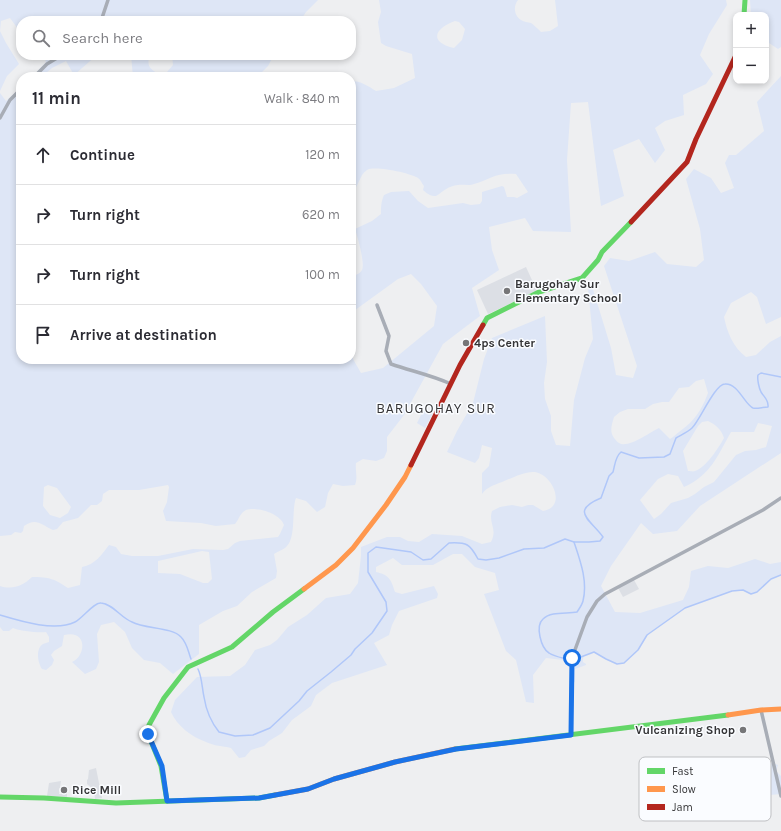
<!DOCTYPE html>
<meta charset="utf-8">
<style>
:root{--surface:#fff;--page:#f2f2f3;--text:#2b2b33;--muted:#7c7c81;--line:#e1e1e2}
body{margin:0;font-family:Karla,sans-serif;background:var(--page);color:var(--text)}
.controls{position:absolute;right:12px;top:12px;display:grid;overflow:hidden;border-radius:8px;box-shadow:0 2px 6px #0003}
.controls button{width:36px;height:36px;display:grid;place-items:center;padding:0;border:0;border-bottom:1px solid var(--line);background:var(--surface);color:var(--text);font:20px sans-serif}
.stop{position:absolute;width:12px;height:12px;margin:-9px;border:3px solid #1a73e8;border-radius:50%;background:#fff}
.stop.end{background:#1a73e8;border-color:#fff;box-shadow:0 1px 4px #0008}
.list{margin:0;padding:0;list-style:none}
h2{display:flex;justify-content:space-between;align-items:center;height:52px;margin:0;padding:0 16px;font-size:17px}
h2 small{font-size:13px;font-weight:400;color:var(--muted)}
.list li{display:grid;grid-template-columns:26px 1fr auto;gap:12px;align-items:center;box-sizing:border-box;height:60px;padding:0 16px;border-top:1px solid var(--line)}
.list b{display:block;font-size:15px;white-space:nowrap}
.list em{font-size:13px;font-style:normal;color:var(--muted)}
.icon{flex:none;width:22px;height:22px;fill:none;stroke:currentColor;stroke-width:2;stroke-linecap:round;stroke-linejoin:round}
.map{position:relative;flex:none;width:781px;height:831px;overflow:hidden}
.search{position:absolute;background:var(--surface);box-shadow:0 2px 6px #0003;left:16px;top:16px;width:340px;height:44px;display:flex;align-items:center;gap:10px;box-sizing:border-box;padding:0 14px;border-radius:16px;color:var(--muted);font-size:15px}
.panel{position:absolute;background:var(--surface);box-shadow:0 2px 6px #0003;left:16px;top:72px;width:340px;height:292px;border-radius:16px}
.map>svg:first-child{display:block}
.built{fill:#dcdfe5}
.green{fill:#dee6f6;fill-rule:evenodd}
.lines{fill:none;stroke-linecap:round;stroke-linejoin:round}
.stream{stroke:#b0c7f9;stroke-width:1.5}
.street{stroke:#a8adb6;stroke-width:3.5}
.fast{stroke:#63d668;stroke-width:5}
.slow{stroke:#ff974d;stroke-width:5}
.jam{stroke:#b3261e;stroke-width:5}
.route{stroke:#1a73e8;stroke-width:5}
.poi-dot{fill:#767678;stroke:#fafcff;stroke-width:1.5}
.labels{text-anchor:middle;stroke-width:3;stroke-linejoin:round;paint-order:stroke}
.poi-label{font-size:12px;font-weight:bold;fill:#353537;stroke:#fafcff;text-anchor:start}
.quarter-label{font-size:14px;letter-spacing:1px;fill:#353537;stroke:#fafcff}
.key{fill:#fafcff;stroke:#bfc0c3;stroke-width:1}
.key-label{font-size:11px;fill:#353537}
</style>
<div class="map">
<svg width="781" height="831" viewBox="0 0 781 831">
<rect width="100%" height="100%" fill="#eeeff1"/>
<g class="built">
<polygon points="526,267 537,291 488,314 477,290"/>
<polygon points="634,580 639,589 623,597 618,588"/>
<polygon points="96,768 102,798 95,799 94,790 87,784 87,780 88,779 89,770"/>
<polygon points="61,781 59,794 67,794 67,797 47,796 49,783"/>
</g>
<g class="green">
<polygon points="0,0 318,0 306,12 300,21 21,21 21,33 10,18 1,21 0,31 6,43 19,64 7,76 0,91"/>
<path d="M 379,0 L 518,0 C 513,6 514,16 521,20 C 524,22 528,22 531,23 C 534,25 538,29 541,32 L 550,31 L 558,26 L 555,0 L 726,0 L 727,5 L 709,34 L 700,55 L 713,74 L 706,84 L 683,95 L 684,115 L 665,121 L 655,128 L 665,150 L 655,163 L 639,139 L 613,150 L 624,196 L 601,206 L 588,102 L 571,103 L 567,160 L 571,232 L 533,231 L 525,218 L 489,227 L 492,250 L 499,270 L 472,288 L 480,316 L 464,328 L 443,344 L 404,415 L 387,437 L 387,451 L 384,458 L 376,461 L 363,459 L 356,463 C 355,470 358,478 355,485 L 343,486 L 333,484 L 328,493 L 325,507 L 317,512 L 306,501 L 296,498 C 291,511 297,539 285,548 C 282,550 277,552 274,554 L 277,571 L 276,578 L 252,592 L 237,606 L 223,611 L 199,625 L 199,654 L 173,674 L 160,663 L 144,660 L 132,648 L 125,632 L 114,622 L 101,625 L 97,634 L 99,662 L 96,669 L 85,674 L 72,662 C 86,656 88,629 64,635 L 62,646 L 54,651 L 51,655 L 54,660 L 52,665 L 46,670 L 42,669 C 38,663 35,649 43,644 C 45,643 47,643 49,642 L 49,637 L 46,632 C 38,633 20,631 13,628 L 9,631 L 3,631 L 0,627 L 0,586 C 12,590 23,586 32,577 C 49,577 55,579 68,588 L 80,585 L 82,567 C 95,565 102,554 109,545 L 116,547 L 121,554 L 132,556 L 158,556 L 193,549 L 223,550 L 228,549 L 235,543 L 240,541 L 278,537 L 280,534 L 284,525 C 281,514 257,506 246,510 C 240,513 239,519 235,524 L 216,526 L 201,523 L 166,521 L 163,511 L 167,502 L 169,487 L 168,485 L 139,490 L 109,490 L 103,494 L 102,501 L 97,505 L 91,505 L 78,518 L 63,522 L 57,529 L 53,530 C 42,525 36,517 24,526 L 23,531 L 21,533 L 15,532 L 11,535 L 0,536 L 0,93 L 6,101 L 21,87 L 21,359 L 351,359 L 351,334 L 353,359 L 361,373 L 383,368 L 434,326 L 437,306 L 421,284 L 411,274 L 398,279 L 351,313 L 351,277 C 355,275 360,274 362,270 C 365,263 358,238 355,229 L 372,221 L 381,214 C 381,207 381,202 384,195 L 391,192 L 409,191 L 418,201 L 428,208 L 463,203 L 471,205 L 480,204 L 482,201 L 482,192 L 502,186 L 504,187 L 507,197 L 514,197 L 517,198 L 528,192 L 516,174 C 497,172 490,179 474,184 C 469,186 463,184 458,185 C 448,186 444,191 436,196 C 430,196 428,194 423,190 L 424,186 C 422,184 421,180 418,178 C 411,173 374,165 367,170 C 359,175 359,187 351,193 L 351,81 C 361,81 368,86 376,91 L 394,88 L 415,78 L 412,54 L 386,46 L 381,43 L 378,22 L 381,12 ZM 455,21 L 459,22 L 465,29 L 462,40 L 454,48 C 428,42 435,28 455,21 ZM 48,485 L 57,488 L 71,507 L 68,513 L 60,518 L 50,515 L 43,506 L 44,487 ZM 202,551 L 209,552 L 212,579 L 208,583 L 203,583 L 180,574 L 158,573 L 158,561 Z"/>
<polygon points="750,0 781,0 781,47 778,49 766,41 766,15 751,15"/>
<polygon points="43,55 97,55 74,75 66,61 52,68 41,77 32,77 46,62"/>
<path d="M 131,55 L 150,55 C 146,66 150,69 159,74 L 167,72 L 173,65 L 172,55 L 274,55 L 268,66 L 257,77 L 133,77 Z"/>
<path d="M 781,76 L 781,317 L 766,324 L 757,297 L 751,292 L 731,303 L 724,317 C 727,332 733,347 746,357 L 756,355 L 770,342 L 781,336 L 781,453 L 700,506 L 677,531 L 653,534 L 641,523 L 611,566 L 601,586 L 615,612 L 640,613 L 683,600 L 689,587 L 691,571 L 708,566 L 728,568 L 755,559 L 770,564 L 781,562 L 781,575 L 771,579 L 757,592 L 751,594 L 743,590 L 732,591 L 685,608 L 647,635 L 638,650 L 624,663 L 617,664 L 606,659 L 594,652 L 584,656 L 583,659 L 583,662 L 586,664 L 586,665 L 575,669 L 575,682 L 571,684 L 572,661 L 546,658 L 533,675 L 534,703 L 526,702 L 516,660 L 506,651 L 484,594 L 499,590 L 495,573 L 475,567 L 462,554 L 453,554 L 433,565 L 402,565 L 393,558 L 376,567 L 376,572 C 389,575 391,579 395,592 L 402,594 L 434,586 L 438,594 L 437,598 L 399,611 L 392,625 L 389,635 L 374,643 L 387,665 L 332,683 L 316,695 L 311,706 L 292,720 L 282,733 L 269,741 L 264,746 L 251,750 L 245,757 L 239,758 L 231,748 C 223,746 214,746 206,742 C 192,737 177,726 171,712 L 175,700 L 197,677 L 230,676 L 245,665 L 255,650 L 270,645 L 277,640 L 288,627 L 307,615 L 326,598 L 350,594 L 358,583 L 361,556 L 361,547 L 387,537 L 400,537 L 408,541 L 419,542 L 432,534 L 462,536 L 482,544 L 491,542 C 498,528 488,524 492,511 L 500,507 L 512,505 L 522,507 L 528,505 L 533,505 L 543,511 C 567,507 553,475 535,472 C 525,471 512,478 502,482 C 494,485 487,487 482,494 L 482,473 L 489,466 L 492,448 L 482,445 L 479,458 L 475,463 L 447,452 L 457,431 L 473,403 L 484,359 L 492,338 L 545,316 L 547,362 L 544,383 L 545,399 L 551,416 L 551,431 L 556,445 L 570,446 L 574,400 L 585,358 L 593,339 L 588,288 L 592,286 L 611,348 L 616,375 L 633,378 L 637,366 L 604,266 L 610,258 L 629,261 L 655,252 L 667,264 L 696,267 L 704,260 L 700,229 L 686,179 L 694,169 L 711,178 L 721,193 L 734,188 L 725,163 L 729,155 L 736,155 L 764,131 L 757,102 ZM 704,379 L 708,393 C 704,404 698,415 690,423 C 685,428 678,432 673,437 L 670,439 L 659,428 C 650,432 628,449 619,443 C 617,442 616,440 614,438 C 609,431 612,424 614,417 L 620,412 L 628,409 L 645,409 L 653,404 L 662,402 L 669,402 L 679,388 L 689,387 L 696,381 ZM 708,421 C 716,425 721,429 724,438 C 719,447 706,468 695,471 C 693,472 691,471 688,471 L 683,451 L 698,426 L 702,422 ZM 758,423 L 772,426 L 766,447 L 756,450 L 745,451 L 736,455 L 714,482 L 704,487 L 695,494 L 688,498 L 671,503 L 661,514 L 654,519 L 640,500 L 658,479 L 668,474 L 678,476 L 684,487 C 711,475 718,455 731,432 L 754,432 Z"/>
<polygon points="424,409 433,413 425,428 417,423"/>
<polygon points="772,763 778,765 776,771 781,776 781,794 749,797 745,794 738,766"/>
</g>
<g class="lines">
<g class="stream">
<path d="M 0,615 C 20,621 55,632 75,622 C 83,618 94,602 101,603 C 113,604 121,618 132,622 C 145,629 172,627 181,637 C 187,643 188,651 191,659"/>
<path d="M 570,660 C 564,658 555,657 549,653 C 541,648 535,626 543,619 C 551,611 567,614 577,612 C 579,609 582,605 583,601 C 588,581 580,560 574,542"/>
<polyline points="573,660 594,652 606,659 617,664 624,663 638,650 647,635 685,608 732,591 743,590 751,594 757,592 771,579 781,575"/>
<path d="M 198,669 C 202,677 202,688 204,697 C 206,710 211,722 219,732 L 235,736 L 253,735 L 270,728 L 299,701 L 307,691 L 331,672 L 351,655 L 355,649 L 372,633 L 387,611 L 386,602 L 368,572 L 368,553 L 376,547 L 411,552 L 423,560 L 431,559 L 449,543 C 467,542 470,544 478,559 L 486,560 L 499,558 L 524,549 L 544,548 L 565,539 L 574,542 L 589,542 L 600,541 L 603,537 C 591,520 569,511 601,498 L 609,476 L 613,472 C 615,465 615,457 621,452 L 639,458 L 664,457 L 670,454 L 676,438 C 681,435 688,432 692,428 C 700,420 715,384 725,384 C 738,383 745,405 753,408 C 757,409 763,407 768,407 C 769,400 764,397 761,392 C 759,388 757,379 758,375 L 761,373 L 781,377"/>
</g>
<g class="street">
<polyline points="101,21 108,0"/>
<polyline points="34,77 47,64 62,55"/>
<polyline points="0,118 10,100 21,89"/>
<path d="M 377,305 L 389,336 L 386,351 L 391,364 C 411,371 431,375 451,384"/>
<polyline points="761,710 781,796"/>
<polyline points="571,735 572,658 587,617 597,601 605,594 763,510 781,498"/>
</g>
<g class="fast">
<polyline points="744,15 745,0"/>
<polyline points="483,325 487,318 539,292 582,278 598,260 602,252 631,222"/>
<polyline points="455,749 728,715"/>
<polyline points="0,797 44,798 116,803 259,798 275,795"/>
<polyline points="167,801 161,766 148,734 149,725 164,698 188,667 232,647 273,612 304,589"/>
</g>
<g class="slow">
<polyline points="304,589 336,565 353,548 386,505 405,477 411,465"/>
<polyline points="728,715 761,710 781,709"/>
<polyline points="275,795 308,789 334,779 395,762 455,749"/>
</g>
<g class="jam">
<polyline points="631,222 687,162 696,139 736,55"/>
<polyline points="411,465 460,365 483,325"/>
</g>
</g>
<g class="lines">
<polyline class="route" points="148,734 162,766 167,801 259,798 308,789 334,779 395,762 456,749 571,735 572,658"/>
</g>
<g class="poi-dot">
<circle cx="507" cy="291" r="4"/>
<circle cx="466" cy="343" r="4"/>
<circle cx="743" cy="730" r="4"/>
<circle cx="64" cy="790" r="4"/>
</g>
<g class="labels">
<g class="poi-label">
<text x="515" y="288">Barugohay Sur<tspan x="515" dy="14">Elementary School</tspan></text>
<text x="474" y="347">4ps Center</text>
<text x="735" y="734" text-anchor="end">Vulcanizing Shop</text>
<text x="72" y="794">Rice Mill</text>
</g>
<g class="quarter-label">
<text x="436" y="413">BARUGOHAY SUR</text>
</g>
</g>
<rect x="639" y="757" width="132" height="64" rx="6" class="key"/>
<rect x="647" y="768" width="18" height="6" fill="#63d668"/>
<rect x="647" y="786" width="18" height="6" fill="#ff974d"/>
<rect x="647" y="804" width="18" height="6" fill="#b3261e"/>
<g class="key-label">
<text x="672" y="775">Fast</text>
<text x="672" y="793">Slow</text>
<text x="672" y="811">Jam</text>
</g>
</svg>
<div class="controls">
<button>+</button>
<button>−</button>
</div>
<div class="stop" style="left:572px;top:658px"></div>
<div class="stop end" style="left:148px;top:734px"></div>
<div class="search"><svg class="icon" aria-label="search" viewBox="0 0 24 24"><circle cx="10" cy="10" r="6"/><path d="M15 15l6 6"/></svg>Search here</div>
<section class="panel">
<h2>11 min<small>Walk · 840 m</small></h2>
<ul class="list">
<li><svg class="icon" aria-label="ahead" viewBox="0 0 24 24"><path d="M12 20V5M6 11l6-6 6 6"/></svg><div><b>Continue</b></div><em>120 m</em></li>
<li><svg class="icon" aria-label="right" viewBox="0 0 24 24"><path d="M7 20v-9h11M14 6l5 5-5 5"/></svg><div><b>Turn right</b></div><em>620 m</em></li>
<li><svg class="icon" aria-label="right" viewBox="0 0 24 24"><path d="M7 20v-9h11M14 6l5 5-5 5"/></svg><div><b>Turn right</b></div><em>100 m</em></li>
<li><svg class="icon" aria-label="arrive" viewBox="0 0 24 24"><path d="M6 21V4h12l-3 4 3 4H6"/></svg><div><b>Arrive at destination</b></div></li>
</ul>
</section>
</div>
